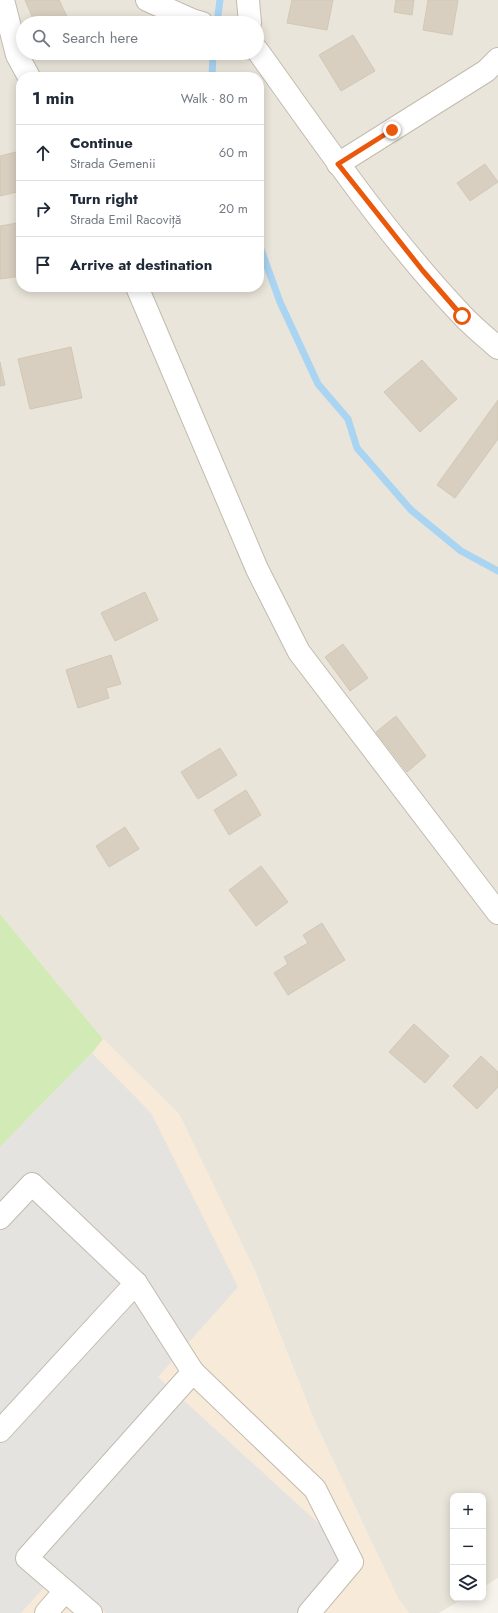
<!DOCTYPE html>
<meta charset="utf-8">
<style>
:root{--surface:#fff;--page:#f6f6f7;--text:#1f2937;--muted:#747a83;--line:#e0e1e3}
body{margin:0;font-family:Jost,sans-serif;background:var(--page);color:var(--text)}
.controls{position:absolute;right:12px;bottom:12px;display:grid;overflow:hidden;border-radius:8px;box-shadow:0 2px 10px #0003}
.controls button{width:36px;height:36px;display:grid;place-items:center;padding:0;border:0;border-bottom:1px solid var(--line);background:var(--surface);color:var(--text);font:20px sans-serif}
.stop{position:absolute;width:12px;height:12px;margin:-9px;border:3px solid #ea580c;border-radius:50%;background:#fff}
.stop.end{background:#ea580c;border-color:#fff;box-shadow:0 1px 4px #0008}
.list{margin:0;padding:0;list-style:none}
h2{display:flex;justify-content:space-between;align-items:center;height:52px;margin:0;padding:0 16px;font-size:17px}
h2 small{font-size:13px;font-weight:400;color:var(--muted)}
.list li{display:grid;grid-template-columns:26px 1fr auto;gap:12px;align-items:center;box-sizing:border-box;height:56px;padding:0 16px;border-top:1px solid var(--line)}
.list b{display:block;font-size:15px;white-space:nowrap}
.list p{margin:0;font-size:13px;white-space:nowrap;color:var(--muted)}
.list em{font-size:13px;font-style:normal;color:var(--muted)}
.icon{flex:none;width:22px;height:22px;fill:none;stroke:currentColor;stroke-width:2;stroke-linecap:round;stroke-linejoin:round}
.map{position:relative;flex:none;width:498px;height:1613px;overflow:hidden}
.search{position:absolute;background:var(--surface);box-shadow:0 2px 10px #0003;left:16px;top:16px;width:248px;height:44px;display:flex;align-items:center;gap:10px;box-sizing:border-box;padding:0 14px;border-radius:22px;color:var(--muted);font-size:15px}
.panel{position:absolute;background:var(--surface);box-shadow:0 2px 10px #0003;left:16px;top:72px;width:248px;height:220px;border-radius:16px}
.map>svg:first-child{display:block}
.residential{fill:#eae5da;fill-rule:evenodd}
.commercial{fill:#f7ead8}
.green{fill:#d2eab5}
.parking{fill:#e5e3e0}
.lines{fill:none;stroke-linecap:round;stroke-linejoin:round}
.stream{stroke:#a9d4f2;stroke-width:7}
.building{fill:#d8cfc1;stroke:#d3c7b4}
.minor-casing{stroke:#c2bbae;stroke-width:24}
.minor{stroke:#fff;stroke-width:22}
.route{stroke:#ea580c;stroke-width:5}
</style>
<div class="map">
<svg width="498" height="1613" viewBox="0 0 498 1613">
<rect width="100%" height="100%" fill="#f6f3ec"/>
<path class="residential" d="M 0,0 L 498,0 L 498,1578 L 483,1587 L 483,1496 L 453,1496 L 453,1598 L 464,1598 L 439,1613 L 409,1613 L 399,1600 L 315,1422 L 254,1269 L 179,1114 L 103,1039 L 0,914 ZM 23,23 L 257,23 L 257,53 L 23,53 ZM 21,77 L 259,77 L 259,287 L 21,287 Z"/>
<polygon class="commercial" points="103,1039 179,1114 254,1269 315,1422 399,1600 409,1613 0,1613 0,1147 92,1053"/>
<polygon class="green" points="0,914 103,1039 92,1053 0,1147"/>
<polygon class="parking" points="92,1053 151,1113 238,1287 158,1377 362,1563 320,1613 106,1613 58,1572 21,1613 0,1613 0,1147"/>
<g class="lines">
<g class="stream">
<polyline points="217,23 220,0"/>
<polyline points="212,77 213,53"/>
<polyline points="259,244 280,302 318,384 348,419 357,448 411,510 461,551 498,571"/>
</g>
</g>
<g class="building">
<polygon points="25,0 59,0 70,23 35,23"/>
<polygon points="292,0 333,0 327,30 287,23"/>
<polygon points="396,0 414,0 412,15 394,12"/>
<polygon points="428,0 458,0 452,35 423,30"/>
<polygon points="353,35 375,71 341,91 319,55"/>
<polygon points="20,151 21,191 0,196 0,156"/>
<polygon points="485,164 498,182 470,201 457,183"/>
<polygon points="17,223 21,240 21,276 0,279 0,226"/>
<polygon points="71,347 82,398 30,409 18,359"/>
<polygon points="422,360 457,399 420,432 384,392"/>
<polygon points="0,362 5,385 0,386"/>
<polygon points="498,400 498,439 455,498 437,485"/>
<polygon points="145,592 158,620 115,641 101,613"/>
<polygon points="343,644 368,678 350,691 325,657"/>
<polygon points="111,655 121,684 106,688 109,698 78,708 66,670"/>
<polygon points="396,716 426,756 407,772 376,732"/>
<polygon points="220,748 237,775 198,799 181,772"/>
<polygon points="246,790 261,815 229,835 214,810"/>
<polygon points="125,827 139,849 109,867 96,846"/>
<polygon points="261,866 288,902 256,926 229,890"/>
<polygon points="322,923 345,960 288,995 274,973 288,964 284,957 308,943 303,935"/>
<polygon points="414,1024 449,1056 425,1083 389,1052"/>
<polygon points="481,1056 498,1072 498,1087 477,1109 453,1086"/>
</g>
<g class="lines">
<g class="minor-casing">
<g id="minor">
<polyline points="3,0 17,55 29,77"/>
<polyline points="147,0 192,20 202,23"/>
<polyline points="248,0 250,23"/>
<path d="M 257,50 C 322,140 385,234 462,315 C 473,327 486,337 498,348"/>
<polyline points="338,164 486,71 498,59"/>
<polyline points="137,287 257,569 299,652 498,913"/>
<polyline points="0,1218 32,1184 136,1283 0,1431"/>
<polyline points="136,1283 193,1372"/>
<polyline points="46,1613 65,1591"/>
<polyline points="91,1613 27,1558 193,1372 315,1489 352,1562 309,1613"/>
</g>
</g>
<use href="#minor" class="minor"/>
</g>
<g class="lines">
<polyline class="route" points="392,130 338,164 423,271 462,316"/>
</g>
</svg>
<div class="controls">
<button>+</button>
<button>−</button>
<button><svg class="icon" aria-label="layers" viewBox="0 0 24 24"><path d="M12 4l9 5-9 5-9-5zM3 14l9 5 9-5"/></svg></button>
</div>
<div class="stop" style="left:462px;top:316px"></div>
<div class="stop end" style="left:392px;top:130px"></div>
<div class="search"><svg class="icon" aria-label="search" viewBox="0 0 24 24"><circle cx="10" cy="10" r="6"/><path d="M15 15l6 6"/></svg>Search here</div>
<section class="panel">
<h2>1 min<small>Walk · 80 m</small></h2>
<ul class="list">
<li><svg class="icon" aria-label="ahead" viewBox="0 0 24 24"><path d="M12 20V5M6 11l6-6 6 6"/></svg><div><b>Continue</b><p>Strada Gemenii</p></div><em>60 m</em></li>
<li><svg class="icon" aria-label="right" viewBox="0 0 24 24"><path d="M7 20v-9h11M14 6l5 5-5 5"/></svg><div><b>Turn right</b><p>Strada Emil Racoviță</p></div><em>20 m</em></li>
<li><svg class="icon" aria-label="arrive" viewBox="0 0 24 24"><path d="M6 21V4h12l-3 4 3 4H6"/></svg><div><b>Arrive at destination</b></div></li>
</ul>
</section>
</div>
